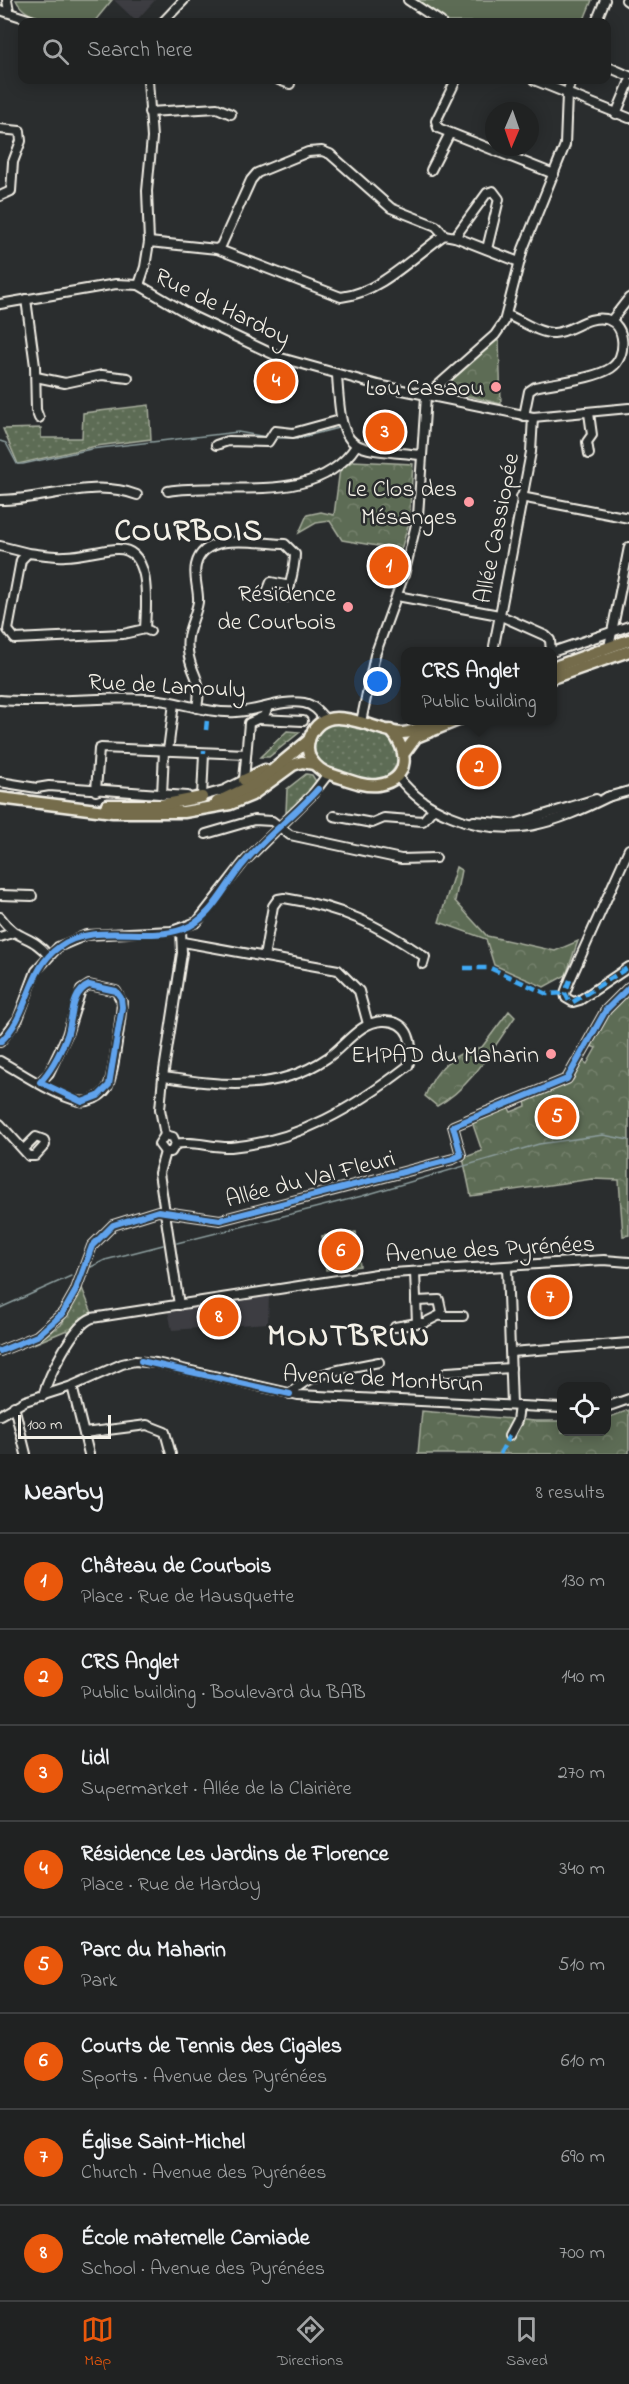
<!DOCTYPE html>
<meta charset="utf-8">
<style>
:root{--surface:#202222;--page:#2d2f2f;--text:#f1f3f6;--muted:#a2a4a5;--line:#3d3f40;--accent:#ea580c}
body{margin:0;font-family:"Indie Flower",sans-serif;background:var(--page);color:var(--text)}
.controls{position:absolute;right:18px;bottom:18px;display:grid;overflow:hidden;border-radius:12px;box-shadow:0 3px 15px #0003}
.controls button{width:54px;height:54px;display:grid;place-items:center;padding:0;border:0;border-bottom:2px solid var(--line);background:var(--surface);color:var(--text);font:30px sans-serif}
.compass{position:absolute;left:485px;top:102px;width:54px;height:54px;border-radius:50%;background:var(--surface);box-shadow:0 3px 15px #0003;rotate:182deg}
.scale{position:absolute;left:18px;bottom:15px;width:93px;box-sizing:border-box;padding-left:6px;border:3px solid #f4f1e8;border-top:0;font-size:16px;line-height:21px;white-space:nowrap;color:#f4f1e8;-webkit-text-stroke:4px #2a2d2e;paint-order:stroke}
.you{position:absolute;left:378px;top:682px;width:21px;height:21px;margin:-15px;border:4px solid #fff;border-radius:50%;background:#1a73e8;box-shadow:0 0 0 9px #1a73e833}
.badge{display:grid;place-items:center;width:39px;height:39px;border-radius:50%;background:var(--accent);color:#fff;font-size:20px;font-weight:700}
.pin{position:absolute;translate:-50% -50%;border:3px solid #fff;box-shadow:0 2px 6px #0006}
.popup{position:absolute;left:401px;top:647px;width:156px;height:78px;box-sizing:border-box;display:grid;place-content:center;border-radius:12px;background:var(--surface);filter:drop-shadow(0 2px 4px #0005);font-size:20px;white-space:nowrap;color:var(--muted)}
.popup b{font-size:22px;color:var(--text)}
.popup::after{content:'';position:absolute;left:50%;top:100%;margin-left:-12px;border:12px solid transparent;border-top-color:var(--surface)}
.list{margin:0;padding:0;list-style:none}
h2{display:flex;justify-content:space-between;align-items:center;height:78px;margin:0;padding:0 24px;font-size:26px}
h2 small{font-size:20px;font-weight:400;color:var(--muted)}
.list li{display:grid;grid-template-columns:39px 1fr auto;gap:18px;align-items:center;box-sizing:border-box;height:96px;padding:0 24px;border-top:2px solid var(--line)}
.list b{display:block;font-size:22px;white-space:nowrap}
.list p{margin:0;font-size:20px;white-space:nowrap;color:var(--muted)}
.list em{font-size:20px;font-style:normal;color:var(--muted)}
.icon{flex:none;width:33px;height:33px;fill:none;stroke:currentColor;stroke-width:2;stroke-linecap:round;stroke-linejoin:round}
.map{position:relative;flex:none;width:629px;height:1454px;overflow:hidden}
.search{position:absolute;background:var(--surface);box-shadow:0 3px 15px #0003;left:18px;right:18px;top:18px;height:66px;display:flex;align-items:center;gap:15px;box-sizing:border-box;padding:0 21px;border-radius:12px;color:var(--muted);font-size:22px}
.sheet{height:846px;background:var(--surface)}
nav{display:flex;justify-content:space-around;align-items:center;box-sizing:border-box;height:84px;border-top:2px solid var(--line);background:var(--surface);font-size:16px;color:var(--muted)}
nav a{display:grid;justify-items:center;gap:3px}
nav .on{color:var(--accent)}
.map>svg:first-child{display:block}
.built{fill:#3d3d42}
.grass{fill:url(#grass-dots);stroke:#a8ae9e;stroke-width:1.5}
.forest{fill:url(#forest-crowns);stroke:#a8ae9e;stroke-width:1.5}
.pitch{fill:#5d6c54;stroke:#a8ae9e;stroke-width:1.5}
.lines{fill:none;stroke-linecap:round;stroke-linejoin:round}
.stream{stroke:#8d9e9e;stroke-width:1.5}
.minor-casing{stroke:#f4f1e8;stroke-width:12}
.major-casing{stroke:#f4f1e8;stroke-width:15}
.minor{stroke:#2a2d2e;stroke-width:8}
.major{stroke:#746c4b;stroke-width:10}
.quiet{stroke:#3fa9f5;stroke-width:4.5;stroke-dasharray:9 4.5;stroke-linecap:butt}
.cycleway-casing{stroke:#2a2d2e;stroke-width:10}
.cycleway{stroke:#60a3ed;stroke-width:6}
.poi-dot{fill:#ff9aa2;stroke:#2a2d2e;stroke-width:2}
.labels{text-anchor:middle;stroke-width:5;stroke-linejoin:round;paint-order:stroke}
.street-label{font-size:24px;fill:#f4f1e8;stroke:#2a2d2e}
.poi-label{font-size:24px;fill:#f4f1e8;stroke:#2a2d2e;text-anchor:end}
.district-label{font-size:30px;font-weight:bold;letter-spacing:1.5px;fill:#f4f1e8;stroke:#2a2d2e}
</style>
<div class="map">
<svg width="629" height="1454" viewBox="0 0 629 1454">
<defs>
<pattern id="grass-dots" width="8" height="8" patternUnits="userSpaceOnUse" patternTransform="scale(1.5)"><rect width="8" height="8" fill="#5d6c54"/><path d="M2 2h.1M6 6h.1" fill="none" stroke="#75816d" stroke-width="1.8" stroke-linecap="round"/></pattern>
<pattern id="forest-crowns" width="20" height="18" patternUnits="userSpaceOnUse" patternTransform="scale(1.5)"><rect width="20" height="18" fill="#5d6c54"/><path d="M2 6a3 3 0 1 1 6 0M12 15a3 3 0 1 1 6 0" fill="none" stroke="#75816d"/></pattern>
</defs>
<rect width="100%" height="100%" fill="#2a2d2e"/>
<filter id="ink" filterUnits="userSpaceOnUse"><feTurbulence type="fractalNoise" baseFrequency=".0167" numOctaves="2"/><feDisplacementMap in="SourceGraphic" scale="12" xChannelSelector="R" yChannelSelector="G"/><feConvolveMatrix kernelMatrix="1 2 1 2 8 2 1 2 1" color-interpolation-filters="sRGB"/></filter>
<g filter="url(#ink)">
<g class="built">
<polygon points="114,0 155,0 136,21"/>
<polygon points="269,1295 268,1323 172,1330 168,1311"/>
</g>
<g class="grass">
<polygon points="149,405 151,439 96,446 18,464 3,429 41,428 41,438 82,438 83,413"/>
<path d="M 337,723 C 352,727 373,728 387,735 C 405,746 400,774 380,778 C 364,782 336,773 322,765 C 308,748 315,727 337,723 Z"/>
<polygon points="287,731 300,732 269,757 260,757"/>
<polygon points="306,774 312,775 317,783 289,814 286,812 287,789"/>
<polygon points="82,1288 92,1313 79,1320 70,1333 67,1330 31,1345 61,1325"/>
</g>
<g class="forest">
<polygon points="496,341 499,341 501,404 456,393 451,381"/>
<polygon points="353,461 413,464 409,522 401,550 342,540 330,521 316,523 299,533 307,515 321,512 334,515 340,469"/>
<polygon points="456,867 461,870 455,901 487,936 555,951 578,941 566,975 544,987 494,965 486,939 439,922"/>
<polygon points="629,990 629,1235 623,1236 619,1180 592,1179 471,1196 463,1158 482,1151 472,1122 508,1107 511,1112 526,1106 525,1101 573,1080 583,1061 587,1064 596,1048 591,1046 613,1006"/>
<path d="M 509,1011 L 515,1017 C 493,1048 471,1088 437,1106 L 425,1096 C 436,1068 452,1053 482,1047 Z"/>
<polygon points="629,1410 629,1454 418,1454 422,1411 535,1421 561,1421 562,1432 606,1432 607,1418"/>
</g>
<g class="pitch">
<path d="M 16,0 L 112,0 L 94,22 C 71,23 28,25 16,0 Z"/>
<polygon points="417,0 592,0 583,22 448,22"/>
<polygon points="356,1232 360,1266 326,1270 322,1236"/>
</g>
<g class="lines">
<g class="stream">
<polyline points="278,438 299,438 338,428"/>
<polyline points="0,441 6,443 17,464 23,464 91,449 238,432 266,437"/>
<polyline points="177,1243 362,1196 539,1144 603,1135 629,1140"/>
<polyline points="91,1267 105,1260 163,1245"/>
<polyline points="0,1308 71,1276"/>
</g>
<g class="minor-casing">
<g id="minor">
<polyline points="7,0 9,11"/>
<polyline points="408,0 441,22"/>
<polyline points="626,0 629,2"/>
<polyline points="0,10 37,22"/>
<polyline points="163,22 184,0"/>
<polyline points="596,22 605,0"/>
<polyline points="606,66 629,76"/>
<polyline points="279,80 290,84"/>
<polyline points="456,80 436,121 438,128 554,174"/>
<polyline points="534,80 629,118"/>
<polyline points="149,112 217,108 231,114"/>
<polyline points="616,114 629,83"/>
<polyline points="0,129 20,131 21,141 13,162 11,191 0,196"/>
<polyline points="431,170 450,133"/>
<polyline points="455,237 487,193 493,191 499,199 487,249"/>
<path d="M 149,242 L 217,249 L 341,297 C 379,293 413,257 444,235 L 455,237 L 519,262"/>
<polyline points="217,249 221,246 251,180 257,173 308,152 322,151 330,154 391,208 436,226 444,235"/>
<polyline points="139,285 145,267 149,242 147,191 152,138 148,80"/>
<polyline points="26,299 35,366 36,410 39,418"/>
<polyline points="0,304 116,284 139,285 192,316 281,358 378,385 533,417 629,408"/>
<path d="M 507,315 C 521,320 539,334 554,333 C 573,332 586,315 606,319 C 627,324 627,358 611,368 C 594,379 556,382 535,387 L 529,391 L 524,416"/>
<polyline points="611,321 629,298"/>
<path d="M 337,375 C 342,456 347,447 422,455"/>
<polyline points="36,377 65,383 102,375 128,378"/>
<polyline points="589,413 592,435 587,442 589,454"/>
<polyline points="216,445 228,441 268,442 275,431 293,433 340,420"/>
<path d="M 168,491 C 229,481 316,507 356,446"/>
<polyline points="521,497 629,518"/>
<path d="M 0,500 C 46,500 92,478 137,495"/>
<polyline points="0,546 28,553"/>
<polyline points="397,596 499,615 546,636 550,640 551,652"/>
<path d="M 145,629 L 123,634 L 15,639 L 8,630 L 21,560 L 28,553 C 40,554 53,557 65,556 C 82,556 99,550 116,549 C 153,547 146,605 145,629 L 150,631"/>
<polyline points="494,646 531,452 533,417"/>
<polyline points="609,647 629,547"/>
<polyline points="552,652 629,626"/>
<path d="M 0,700 C 50,704 100,696 151,699 C 180,701 207,714 236,712 C 259,711 282,699 304,703 C 314,705 319,712 325,719"/>
<path d="M 197,708 C 203,675 191,677 188,651 C 185,632 195,620 198,602 C 199,590 193,577 196,565 C 204,530 259,544 285,544 L 295,554 C 295,568 290,583 287,597 L 268,595 L 267,592 L 271,582 L 290,586"/>
<polyline points="260,719 303,721"/>
<polyline points="361,722 375,655 404,575 418,516 426,396 495,335 504,322 523,249 565,145 567,94 571,80"/>
<polyline points="168,751 174,703"/>
<path d="M 397,776 C 413,796 428,807 451,816 C 510,841 555,823 610,796"/>
<polyline points="0,782 37,788 49,786 187,796"/>
<polyline points="96,791 99,749 101,748 246,754"/>
<polyline points="162,795 164,751"/>
<polyline points="199,797 224,790 244,780 249,723 264,716 268,707"/>
<polyline points="202,797 204,753"/>
<polyline points="607,797 629,791"/>
<polyline points="334,816 372,823 384,818 423,821 433,809"/>
<polyline points="474,821 514,824 596,799"/>
<polyline points="206,834 254,820 272,821 290,835 401,859 436,858"/>
<polyline points="629,849 570,980 565,993 566,998 573,1002 580,1000 629,967"/>
<polyline points="0,895 32,896"/>
<path d="M 0,917 C 18,942 31,934 48,955"/>
<polyline points="0,937 12,933"/>
<polyline points="183,942 338,970 359,991 368,1024"/>
<path d="M 264,957 L 273,906 L 278,899 L 284,898 C 342,907 376,924 425,957 L 423,964"/>
<polyline points="0,1042 18,1019 36,971 58,947 86,935 172,931 197,922 244,862 312,795 328,774"/>
<path d="M 0,1061 C 22,1073 55,1096 79,1101 C 89,1103 101,1097 107,1088 C 113,1080 121,1015 122,1002 L 116,991 L 89,985 L 81,990 L 67,1035 L 49,1073 L 40,1082"/>
<path d="M 163,1077 C 220,1085 276,1093 327,1058 C 344,1047 360,1021 383,1021 C 410,1020 415,1045 408,1066 C 355,1107 299,1141 231,1147 C 214,1148 191,1140 176,1144"/>
<polyline points="0,1124 29,1156 35,1156 45,1145 44,1140 36,1137 24,1149"/>
<polyline points="165,1135 160,1109 163,1077 182,953 181,930"/>
<polyline points="165,1152 159,1173 179,1305"/>
<polyline points="165,1152 171,1152 176,1144 173,1137 165,1135"/>
<polyline points="165,1152 159,1144 165,1135"/>
<polyline points="507,1267 512,1405"/>
<polyline points="416,1301 439,1300 442,1314 424,1323 417,1323"/>
<polyline points="442,1316 463,1316"/>
<polyline points="395,1327 417,1323 415,1272"/>
<polyline points="0,1351 37,1336 63,1313 75,1292 92,1246 113,1225 158,1211 220,1220 453,1159 461,1155 453,1126 567,1079 606,1010 629,987"/>
<polyline points="511,1352 629,1343"/>
<polyline points="447,1372 511,1368"/>
<polyline points="72,1386 89,1454"/>
<path d="M 290,1394 C 311,1371 350,1368 379,1362"/>
<path d="M 43,1396 C 49,1375 73,1325 92,1318 L 376,1274 L 604,1260 L 629,1262"/>
<polyline points="14,1406 26,1454"/>
<polyline points="606,1407 629,1399"/>
<polyline points="0,1415 25,1401 72,1386 122,1364 135,1361 156,1363 298,1395 562,1408"/>
<polyline points="84,1433 147,1425 165,1432 171,1454"/>
<polyline points="509,1436 517,1421 519,1406"/>
</g>
</g>
<g class="major-casing">
<g id="major">
<polyline points="552,668 629,640"/>
<polyline points="552,678 629,651"/>
<path d="M 390,730 C 409,749 411,780 378,785 C 363,787 346,779 333,775 C 323,773 316,767 311,759 C 307,753 307,744 310,737 C 326,698 372,731 401,733 C 412,734 425,724 435,720"/>
<polyline points="405,752 416,737 458,720"/>
<polyline points="244,780 265,770"/>
<polyline points="0,798 113,812 184,812 230,804 252,795 293,765 302,762 314,764"/>
<polyline points="217,802 257,783 309,740"/>
<polyline points="107,805 161,805 202,797"/>
</g>
</g>
<use href="#minor" class="minor"/>
<use href="#major" class="major"/>
<g class="quiet">
<polyline points="206,730 207,720"/>
<polyline points="204,753 204,750"/>
<polyline points="464,968 490,968 547,994 565,993"/>
<polyline points="570,980 565,993 569,1001 573,1002 629,967"/>
<polyline points="500,1454 509,1436"/>
</g>
<g class="cycleway-casing">
<g id="cycleway">
<path d="M 89,985 L 116,991 L 121,998 L 122,1007 L 109,1085 L 98,1096 L 82,1102 L 40,1082 C 52,1070 60,1053 67,1036 C 73,1020 70,993 89,985 Z"/>
<path d="M 0,1042 C 30,1016 26,970 59,947 C 94,921 145,943 183,929 C 212,919 225,885 244,863 C 266,836 295,815 318,789"/>
<polyline points="0,1351 37,1336 63,1313 75,1292 92,1246 113,1225 158,1211 220,1220 453,1159 461,1155 453,1126 567,1079 606,1010 629,987"/>
<polyline points="141,1361 290,1394"/>
</g>
</g>
<use href="#cycleway" class="cycleway"/>
</g>
</g>
<g class="poi-dot">
<circle cx="496" cy="387" r="6"/>
<circle cx="469" cy="502" r="6"/>
<circle cx="348" cy="607" r="6"/>
<circle cx="551" cy="1054" r="6"/>
</g>
<g class="labels">
<g class="street-label">
<text transform="translate(223 306) rotate(26)" y="8">Rue de Hardoy</text>
<text transform="translate(496 528) rotate(-79)" y="8">Allée Cassiopée</text>
<text transform="translate(167 685) rotate(3)" y="8">Rue de Lamouly</text>
<text transform="translate(310 1178) rotate(-14)" y="8">Allée du Val Fleuri</text>
<text transform="translate(490 1248) rotate(-3)" y="8">Avenue des Pyrénées</text>
<text transform="translate(383 1378) rotate(3)" y="8">Avenue de Montbrun</text>
</g>
<g class="poi-label">
<text x="484" y="395">Lou Casaou</text>
<text x="457" y="496">Le Clos des<tspan x="457" dy="28">Mésanges</tspan></text>
<text x="336" y="601">Résidence<tspan x="336" dy="28">de Courbois</tspan></text>
<text x="539" y="1062">EHPAD du Maharin</text>
</g>
<g class="district-label">
<text x="189" y="540">COURBOIS</text>
<text x="349" y="1345">MONTBRUN</text>
</g>
</g>
</svg>
<div class="controls">
<button><svg class="icon" aria-label="locate" viewBox="0 0 24 24"><circle cx="12" cy="12" r="6"/><path d="M12 2v4M12 18v4M2 12h4M18 12h4"/></svg></button>
</div>
<svg class="compass" viewBox="-18 -18 36 36"><path d="M0-13l5 13h-10z" fill="#e53935"/><path d="M0 13l5-13h-10z" fill="#a2a4a5"/></svg>
<div class="scale">100 m</div>
<div class="you"></div>
<div class="pin badge" style="left:389px;top:566px">1</div>
<div class="pin badge" style="left:479px;top:767px">2</div>
<div class="popup"><b>CRS Anglet</b>Public building</div>
<div class="pin badge" style="left:385px;top:432px">3</div>
<div class="pin badge" style="left:276px;top:381px">4</div>
<div class="pin badge" style="left:557px;top:1117px">5</div>
<div class="pin badge" style="left:341px;top:1251px">6</div>
<div class="pin badge" style="left:550px;top:1297px">7</div>
<div class="pin badge" style="left:219px;top:1317px">8</div>
<div class="search"><svg class="icon" aria-label="search" viewBox="0 0 24 24"><circle cx="10" cy="10" r="6"/><path d="M15 15l6 6"/></svg>Search here</div>
</div>
<section class="sheet">
<h2>Nearby<small>8 results</small></h2>
<ul class="list">
<li><span class="badge">1</span><div><b>Château de Courbois</b><p>Place · Rue de Hausquette</p></div><em>130 m</em></li>
<li><span class="badge">2</span><div><b>CRS Anglet</b><p>Public building · Boulevard du BAB</p></div><em>140 m</em></li>
<li><span class="badge">3</span><div><b>Lidl</b><p>Supermarket · Allée de la Clairière</p></div><em>270 m</em></li>
<li><span class="badge">4</span><div><b>Résidence Les Jardins de Florence</b><p>Place · Rue de Hardoy</p></div><em>340 m</em></li>
<li><span class="badge">5</span><div><b>Parc du Maharin</b><p>Park</p></div><em>510 m</em></li>
<li><span class="badge">6</span><div><b>Courts de Tennis des Cigales</b><p>Sports · Avenue des Pyrénées</p></div><em>610 m</em></li>
<li><span class="badge">7</span><div><b>Église Saint-Michel</b><p>Church · Avenue des Pyrénées</p></div><em>690 m</em></li>
<li><span class="badge">8</span><div><b>École maternelle Camiade</b><p>School · Avenue des Pyrénées</p></div><em>700 m</em></li>
</ul>
</section>
<nav>
<a class="on"><svg class="icon" aria-label="map" viewBox="0 0 24 24"><path d="M3 6l6-2 6 2 6-2v14l-6 2-6-2-6 2zM9 4v14M15 6v14"/></svg>Map</a>
<a><svg class="icon" aria-label="directions" viewBox="0 0 24 24"><path d="M12 3l9 9-9 9-9-9zM9 14v-3h6M13 9l2 2-2 2"/></svg>Directions</a>
<a><svg class="icon" aria-label="saved" viewBox="0 0 24 24"><path d="M7 4h10v16l-5-4-5 4z"/></svg>Saved</a>
</nav>
